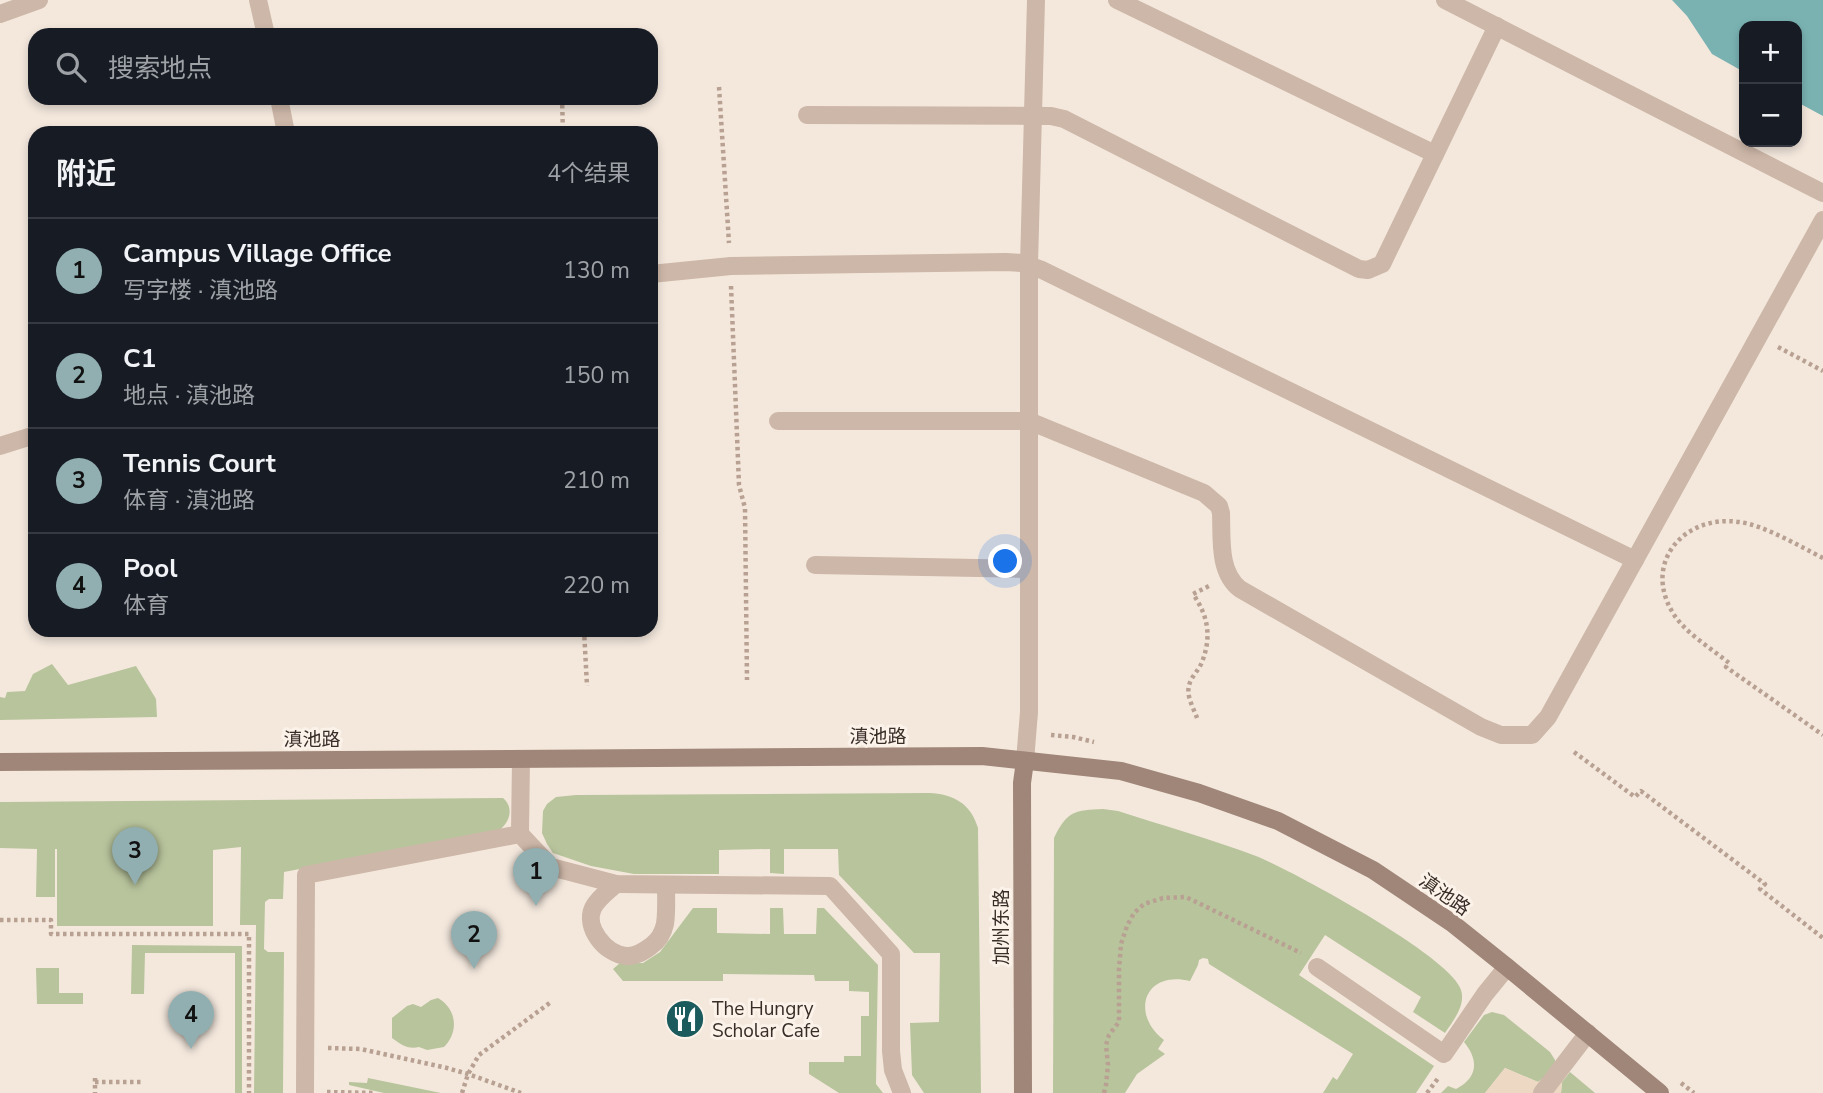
<!DOCTYPE html>
<html lang="zh">
<meta charset="utf-8">
<style>
:root{--surface:#171b24;--page:#20242c;--text:#f1f3f6;--muted:#9ea1a6;--line:#363941;--accent:#91afb1}
body{margin:0;font-family:"Nunito Sans","Noto Sans SC",sans-serif;background:var(--page);color:var(--text)}
.controls{position:absolute;right:21px;top:21px;display:grid;overflow:hidden;border-radius:14px;box-shadow:0 4px 10px #0003}
.controls button{width:63px;height:63px;display:grid;place-items:center;padding:0;border:0;border-bottom:2px solid var(--line);background:var(--surface);color:var(--text);font:35px sans-serif}
.you{position:absolute;left:1006px;top:562px;width:24px;height:24px;margin:-18px;border:5px solid #fff;border-radius:50%;background:#1a73e8;box-shadow:0 0 0 10px #1a73e833}
.badge{display:grid;place-items:center;width:46px;height:46px;border-radius:50%;background:var(--accent);color:#111;font-size:23px;font-weight:700}
.pin{position:absolute;translate:-50% -58px;filter:drop-shadow(0 2px 4px #0008)}
.pin::after{content:'';position:absolute;top:37px;width:24px;height:21px;background:inherit;clip-path:polygon(0 0,100% 0,50% 100%)}
.list{margin:0;padding:0;list-style:none}
h2{display:flex;justify-content:space-between;align-items:center;height:91px;margin:0;padding:0 28px;font-size:30px}
h2 small{font-size:23px;font-weight:400;color:var(--muted)}
.list li{display:grid;grid-template-columns:46px 1fr auto;gap:21px;align-items:center;box-sizing:border-box;height:105px;padding:0 28px;border-top:2px solid var(--line)}
.list b{display:block;font-size:26px;white-space:nowrap}
.list p{margin:0;font-size:23px;white-space:nowrap;color:var(--muted)}
.list em{font-size:23px;font-style:normal;color:var(--muted)}
.icon{flex:none;width:38px;height:38px;fill:none;stroke:currentColor;stroke-width:2;stroke-linecap:round;stroke-linejoin:round}
.map{position:relative;flex:none;width:1823px;height:1093px;overflow:hidden}
.search{position:absolute;background:var(--surface);box-shadow:0 4px 10px #0003;left:28px;top:28px;width:630px;height:77px;display:flex;align-items:center;gap:18px;box-sizing:border-box;padding:0 24px;border-radius:21px;color:var(--muted);font-size:26px}
.panel{position:absolute;background:var(--surface);box-shadow:0 4px 10px #0003;left:28px;top:126px;width:630px;height:511px;border-radius:21px}
.map>svg:first-child{display:block}
.green{fill:#b8c49c}
.plaza{fill:#ecd8c3}
.water{fill:#7ab2b2}
.lines{fill:none;stroke-linecap:round;stroke-linejoin:round}
.path{stroke:#b8a192;stroke-width:4.5;stroke-dasharray:3.5 3.5;stroke-linecap:butt}
.lane{stroke:#cdb7a8;stroke-width:18}
.street{stroke:#cdb7a8;stroke-width:18}
.secondary{stroke:#a08679;stroke-width:18}
.labels{text-anchor:middle;stroke-width:6;stroke-linejoin:round;paint-order:stroke}
.street-label{font-size:19px;fill:#392d28;stroke:#fbf2e9}
.poi-label{font-size:19px;fill:#392d28;stroke:#fbf2e9;text-anchor:start}
</style>
<div class="map">
<svg width="1823" height="1093" viewBox="0 0 1823 1093">
<rect width="100%" height="100%" fill="#f4e8dd"/>
<g class="green">
<polygon points="52,664 68,685 136,666 156,699 157,717 0,720 0,697 5,698 7,692 25,691 33,674"/>
<path d="M 929,793 C 954,794 971,804 978,828 L 981,1093 L 924,1093 L 912,1075 L 910,1023 L 939,1022 L 940,953 L 914,953 L 839,875 L 838,849 L 784,849 L 784,874 L 770,873 L 770,849 L 719,850 L 719,874 L 634,874 L 591,866 L 553,853 L 547,844 L 542,833 L 543,811 L 547,804 L 556,797 L 576,795 Z"/>
<path d="M 503,798 C 515,808 509,824 498,831 L 284,872 L 283,899 L 269,899 L 265,902 L 264,949 L 268,952 L 284,952 L 283,1093 L 254,1093 L 256,925 L 240,925 L 241,847 L 213,850 L 213,926 L 57,926 L 57,849 L 55,849 L 55,897 L 36,897 L 37,849 L 0,848 L 0,802 Z"/>
<path d="M 1103,809 L 1118,811 C 1164,826 1211,839 1256,856 C 1291,870 1452,957 1461,990 C 1466,1005 1453,1021 1445,1033 L 1413,1012 L 1421,997 L 1325,935 L 1299,975 L 1434,1066 L 1416,1093 L 1323,1093 L 1333,1077 L 1337,1080 L 1353,1054 L 1209,964 L 1208,959 L 1203,958 L 1199,960 L 1198,965 L 1190,981 C 1144,970 1130,1014 1164,1040 L 1158,1049 L 1165,1054 L 1137,1074 L 1125,1093 L 1053,1093 L 1054,838 C 1067,811 1075,810 1103,809 Z"/>
<polygon points="693,908 717,908 717,933 770,934 770,908 783,908 784,934 816,934 817,908 824,908 878,965 876,1084 883,1093 839,1093 809,1074 809,1062 844,1062 844,1056 861,1056 861,1016 869,1016 869,992 849,991 849,981 815,981 814,975 723,974 723,981 623,981 613,969 620,963 643,963 660,952"/>
<polygon points="132,945 242,946 242,1093 235,1093 235,953 145,953 144,994 131,994"/>
<polygon points="36,968 59,968 59,993 83,993 83,1004 37,1004"/>
<path d="M 438,998 C 457,1009 459,1032 444,1047 L 427,1050 L 419,1047 C 408,1050 400,1044 392,1038 L 392,1018 L 407,1006 L 413,1004 L 421,1007 L 431,1000 Z"/>
<path d="M 1492,1012 L 1504,1015 L 1550,1052 L 1555,1060 L 1555,1068 L 1538,1082 L 1505,1068 L 1485,1093 L 1441,1093 L 1448,1086 L 1456,1089 C 1478,1078 1479,1060 1464,1042 L 1484,1015 Z"/>
<polygon points="1570,1072 1595,1093 1561,1093 1562,1082"/>
<polygon points="368,1078 441,1093 384,1093 349,1085 349,1082 367,1083"/>
</g>
<polygon class="plaza" points="1505,1068 1538,1082 1550,1073 1562,1082 1561,1093 1485,1093"/>
<polygon class="water" points="1672,0 1823,0 1823,116 1797,102 1797,26 1744,26 1744,72 1712,54 1687,16"/>
<g class="lines">
<g class="path">
<polyline points="719,87 729,243"/>
<polyline points="562,98 563,133"/>
<polyline points="731,286 739,485 745,508 747,680"/>
<polyline points="1778,347 1823,371"/>
<path d="M 1823,558 C 1799,546 1764,525 1739,522 C 1684,514 1642,563 1673,613 C 1684,632 1712,649 1729,663 L 1726,667 L 1823,735"/>
<polyline points="584,630 587,686"/>
<path d="M 1197,718 C 1194,709 1186,696 1189,686 C 1190,678 1199,670 1202,662 C 1212,636 1208,616 1193,594 L 1209,586"/>
<polyline points="1051,735 1073,737 1094,742"/>
<polyline points="1574,752 1635,797 1641,791 1765,884 1760,889 1823,938"/>
<polyline points="0,920 51,920 51,934 249,934 249,1093"/>
<polyline points="328,1048 361,1049 447,1068 468,1074 521,1093"/>
<polyline points="95,1078 95,1093"/>
<polyline points="95,1082 143,1082"/>
<polyline points="1681,1083 1694,1093"/>
<polyline points="327,1092 376,1093"/>
<polyline points="462,1093 468,1074 479,1055 551,1002"/>
<polyline points="1104,1093 1106,1085 1108,1065 1106,1045 1109,1035 1119,1022 1119,969 1121,944 1127,926 1134,913 1144,904 1163,898 1186,897 1301,953"/>
<polyline points="1427,1093 1439,1077"/>
</g>
<g class="lane">
<polyline points="1317,967 1444,1054 1485,994 1507,967"/>
<polyline points="1542,1093 1588,1033"/>
</g>
<g class="street">
<polyline points="258,0 266,35"/>
<polyline points="1117,0 1435,154"/>
<polyline points="1445,0 1823,193"/>
<polyline points="0,14 39,0"/>
<polyline points="279,98 286,133"/>
<polyline points="807,115 1051,116 1064,119 1359,269 1368,270 1382,264 1497,26"/>
<polyline points="651,274 731,266 1006,262 1022,263 1042,270 1635,560"/>
<path d="M 778,421 L 1029,421 L 1204,493 L 1219,506 L 1221,513 C 1222,538 1218,572 1240,589 L 1481,727 L 1501,735 L 1532,735 L 1548,717 L 1823,220"/>
<polyline points="0,446 35,435"/>
<polyline points="815,565 1029,569"/>
<polyline points="521,759 520,834 551,867 616,884 830,886 891,954 891,1051 893,1070 902,1093"/>
<polyline points="1025,761 1029,712 1029,265 1036,0"/>
<path d="M 616,884 C 608,891 598,898 593,908 C 584,927 605,954 626,956 C 635,957 643,952 651,946 C 658,941 663,933 665,924 C 667,911 666,897 666,885"/>
<polyline points="305,1093 306,875 520,834"/>
</g>
<g class="secondary">
<polyline points="0,762 982,756 1121,771 1199,793 1278,821 1373,870 1452,923 1507,967 1660,1093"/>
<polyline points="1023,1093 1022,783 1025,761"/>
</g>
</g>
<defs>
<g id="restaurant-disc" transform="scale(2.0125)"><circle r="9.5" fill="#1b5b5d" stroke="#fbf2e9"/><path d="M-5-6h1v4h1v-4h1v4h1v-4h1v5L-1.5 .5V6h-2V.5L-5-1ZM5-6V6H3V1.5H1.5Q1.5-4 5-6Z" fill="#fff"/></g>
</defs>
<g fill-rule="evenodd">
<use href="#restaurant-disc" x="685" y="1019"/>
</g>
<g class="labels">
<g class="street-label">
<text x="878" y="743">滇池路</text>
<text x="312" y="746">滇池路</text>
<text transform="translate(1445 894) rotate(35)" y="7">滇池路</text>
<text transform="translate(1001 927) rotate(-90)" y="7">加州东路</text>
</g>
<g class="poi-label">
<text x="712" y="1015">The Hungry<tspan x="712" dy="22">Scholar Cafe</tspan></text>
</g>
</g>
</svg>
<div class="controls">
<button>+</button>
<button>−</button>
</div>
<div class="you"></div>
<div class="pin badge" style="left:536px;top:906px">1</div>
<div class="pin badge" style="left:474px;top:969px">2</div>
<div class="pin badge" style="left:135px;top:885px">3</div>
<div class="pin badge" style="left:191px;top:1049px">4</div>
<div class="search"><svg class="icon" aria-label="search" viewBox="0 0 24 24"><circle cx="10" cy="10" r="6"/><path d="M15 15l6 6"/></svg>搜索地点</div>
<section class="panel">
<h2>附近<small>4个结果</small></h2>
<ul class="list">
<li><span class="badge">1</span><div><b>Campus Village Office</b><p>写字楼 · 滇池路</p></div><em>130 m</em></li>
<li><span class="badge">2</span><div><b>C1</b><p>地点 · 滇池路</p></div><em>150 m</em></li>
<li><span class="badge">3</span><div><b>Tennis Court</b><p>体育 · 滇池路</p></div><em>210 m</em></li>
<li><span class="badge">4</span><div><b>Pool</b><p>体育</p></div><em>220 m</em></li>
</ul>
</section>
</div>
